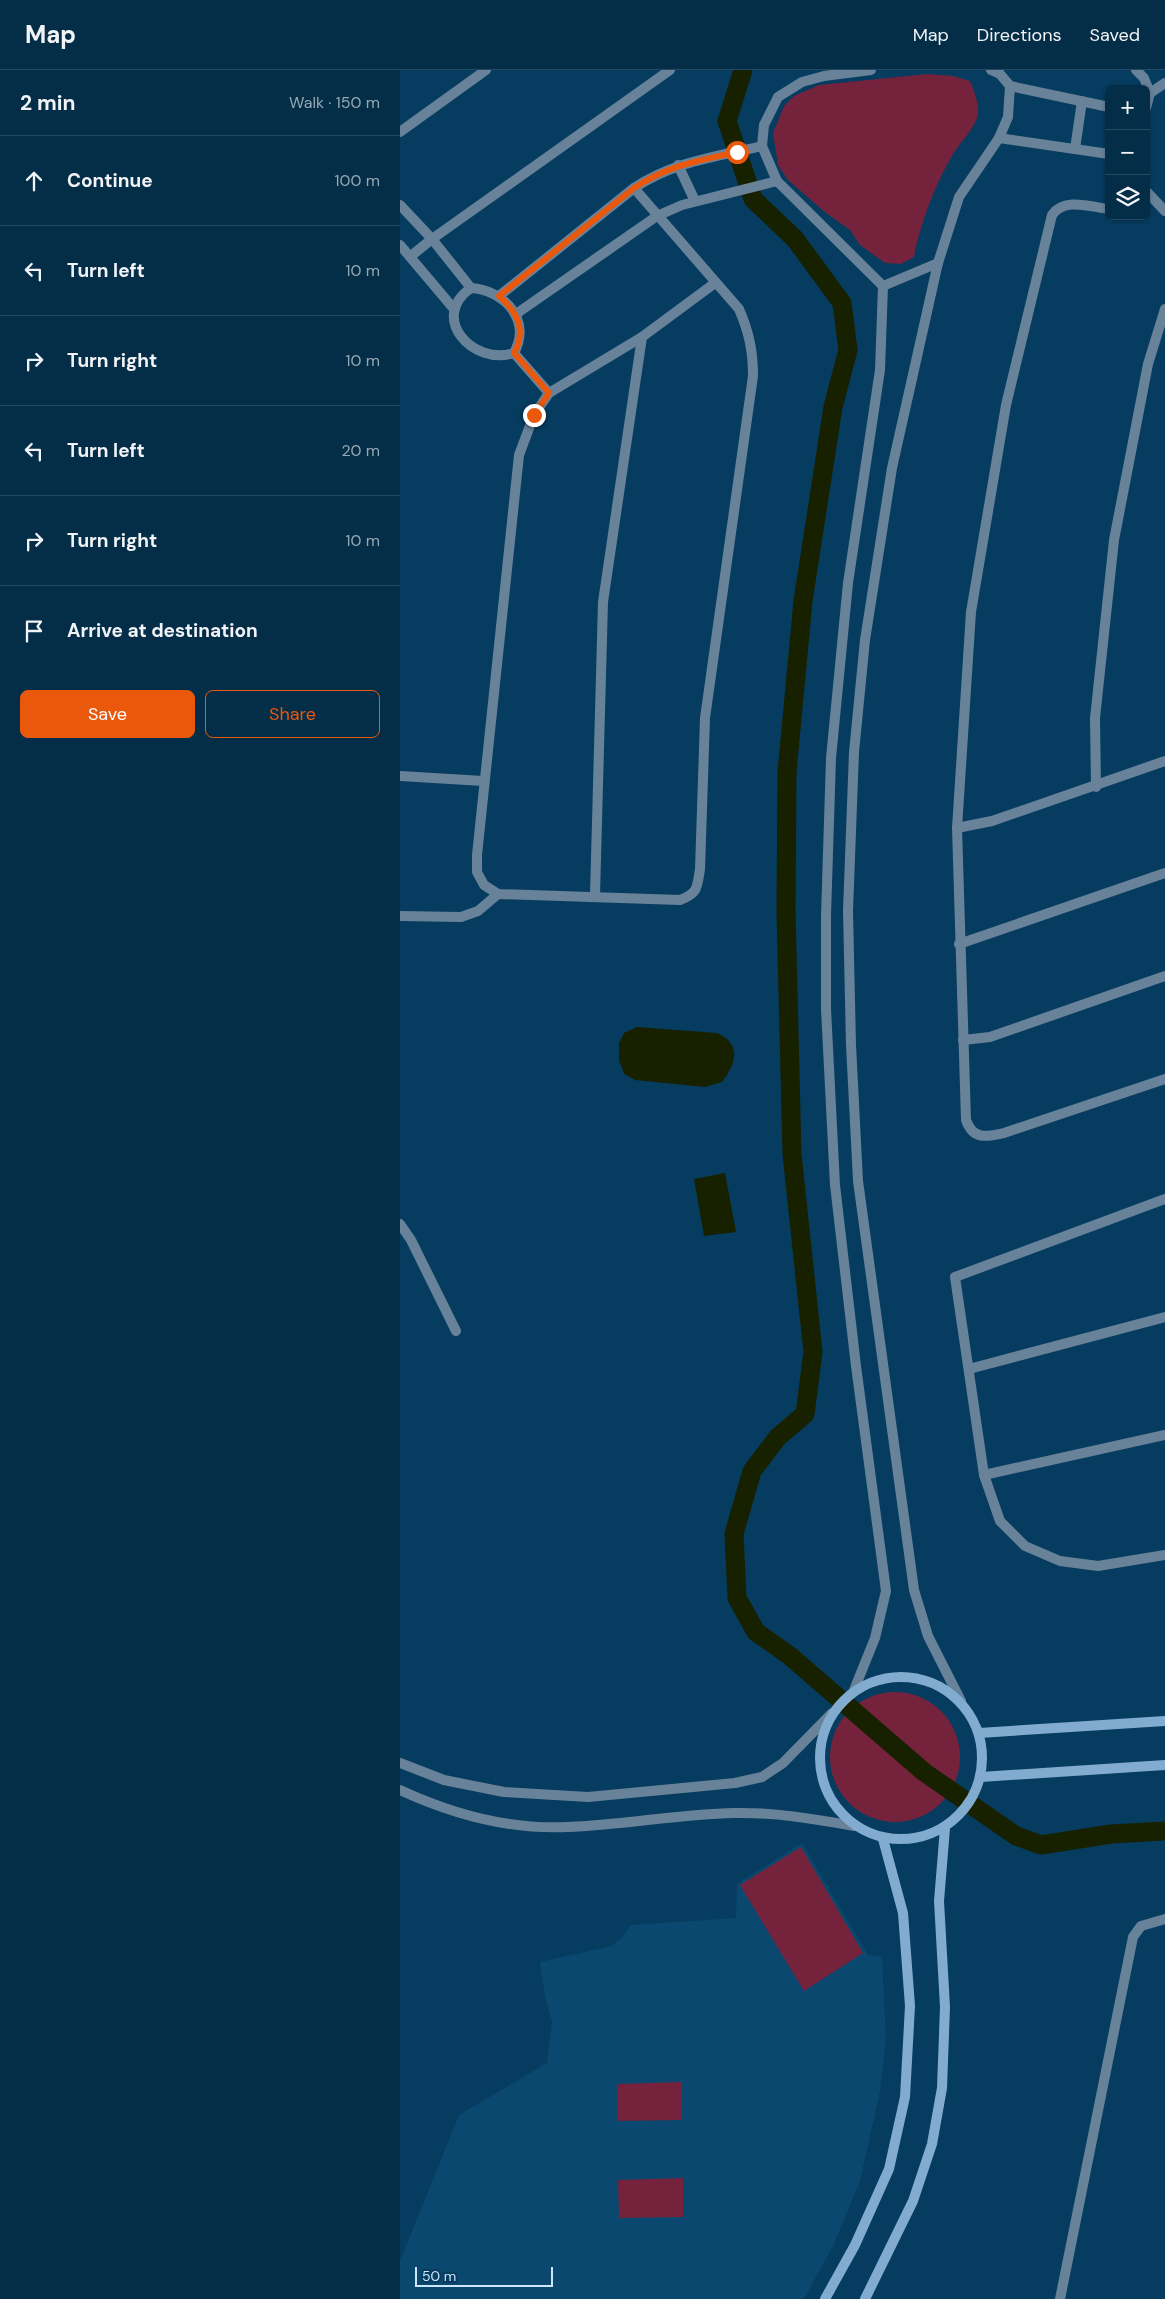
<!DOCTYPE html>
<meta charset="utf-8">
<style>
:root{--surface:#042d47;--page:#123952;--text:#f1f3f6;--muted:#97a8b4;--line:#254960;--accent:#ea580c}
body{margin:0;font-family:"DM Sans",sans-serif;background:var(--page);color:var(--text)}
.controls{position:absolute;right:15px;top:15px;display:grid;overflow:hidden;border-radius:8px;box-shadow:0 1px 4px #0004}
.controls button{width:45px;height:45px;display:grid;place-items:center;padding:0;border:0;border-bottom:1px solid var(--line);background:var(--surface);color:var(--text);font:25px sans-serif}
.scale{position:absolute;left:15px;bottom:12px;width:138px;box-sizing:border-box;padding-left:5px;border:2px solid #cce6fc;border-top:0;font-size:14px;line-height:18px;white-space:nowrap;color:#cce6fc;-webkit-text-stroke:4px #063c5f;paint-order:stroke}
.stop{position:absolute;width:15px;height:15px;margin:-11px;border:4px solid #ea580c;border-radius:50%;background:#fff}
.stop.end{background:#ea580c;border-color:#fff;box-shadow:0 1px 5px #0008}
.list{margin:0;padding:0;list-style:none}
h2{display:flex;justify-content:space-between;align-items:center;height:65px;margin:0;padding:0 20px;font-size:21px}
h2 small{font-size:16px;font-weight:400;color:var(--muted)}
.list li{display:grid;grid-template-columns:32px 1fr auto;gap:15px;align-items:center;box-sizing:border-box;height:90px;padding:0 20px;border-top:1px solid var(--line)}
.list b{display:block;font-size:19px;white-space:nowrap}
.list em{font-size:16px;font-style:normal;color:var(--muted)}
.actions{display:flex;gap:10px;padding:15px 20px}
.actions a{flex:1;padding:11px 0;border:1px solid var(--accent);border-radius:8px;text-align:center;font-size:18px;color:var(--accent)}
.actions .main{background:var(--accent);color:#fff}
.icon{flex:none;width:28px;height:28px;fill:none;stroke:currentColor;stroke-width:2;stroke-linecap:round;stroke-linejoin:round}
.map{position:relative;flex:none;width:765px;height:2229px;overflow:hidden}
header{display:flex;align-items:center;gap:30px;box-sizing:border-box;height:70px;padding:0 25px;background:var(--surface);border-bottom:1px solid var(--line)}
header strong{font-size:24px}
nav{display:flex;gap:28px;margin-inline-start:auto;font-size:18px}
main{display:flex}
aside{flex:1;background:var(--surface)}
.map>svg:first-child{display:block}
.built{fill:#0a486f}
.green{fill:#75233d}
.water{fill:#172100}
.lines{fill:none;stroke-linecap:round;stroke-linejoin:round}
.canal{stroke:#172100;stroke-width:19}
.street{stroke:#688299;stroke-width:10}
.secondary{stroke:#82accf;stroke-width:10}
.route{stroke:#ea580c;stroke-width:6}
</style>
<header>
<strong>Map</strong>
<nav><a>Map</a><a>Directions</a><a>Saved</a></nav>
</header>
<main>
<aside>
<h2>2 min<small>Walk · 150 m</small></h2>
<ul class="list">
<li><svg class="icon" aria-label="ahead" viewBox="0 0 24 24"><path d="M12 20V5M6 11l6-6 6 6"/></svg><div><b>Continue</b></div><em>100 m</em></li>
<li><svg class="icon" aria-label="left" viewBox="0 0 24 24"><path d="M17 20v-9H6M10 6l-5 5 5 5"/></svg><div><b>Turn left</b></div><em>10 m</em></li>
<li><svg class="icon" aria-label="right" viewBox="0 0 24 24"><path d="M7 20v-9h11M14 6l5 5-5 5"/></svg><div><b>Turn right</b></div><em>10 m</em></li>
<li><svg class="icon" aria-label="left" viewBox="0 0 24 24"><path d="M17 20v-9H6M10 6l-5 5 5 5"/></svg><div><b>Turn left</b></div><em>20 m</em></li>
<li><svg class="icon" aria-label="right" viewBox="0 0 24 24"><path d="M7 20v-9h11M14 6l5 5-5 5"/></svg><div><b>Turn right</b></div><em>10 m</em></li>
<li><svg class="icon" aria-label="arrive" viewBox="0 0 24 24"><path d="M6 21V4h12l-3 4 3 4H6"/></svg><div><b>Arrive at destination</b></div></li>
</ul>
<div class="actions"><a class="main">Save</a><a>Share</a></div>
</aside>
<div class="map">
<svg width="765" height="2229" viewBox="0 0 765 2229">
<rect width="100%" height="100%" fill="#063c5f"/>
<polygon class="built" points="402,1773 468,1885 482,1887 486,1969 480,2021 460,2111 434,2174 404,2229 0,2229 0,2191 59,2045 147,1993 152,1952 145,1927 140,1892 211,1876 222,1868 230,1855 336,1848 337,1814"/>
<g class="green">
<path d="M 527,4 L 553,6 L 570,11 C 574,22 581,36 577,48 C 572,62 559,73 552,86 C 535,115 520,154 514,187 L 501,194 L 485,193 L 460,175 L 450,160 L 426,143 L 388,110 L 378,95 L 373,63 L 384,36 L 394,26 L 419,15 Z"/>
<circle cx="495" cy="1687" r="65"/>
<polygon points="401,1777 463,1883 404,1921 340,1815"/>
<polygon points="281,2012 281,2050 217,2051 217,2014"/>
<polygon points="283,2108 283,2147 219,2148 218,2110"/>
</g>
<g class="water">
<path d="M 237,957 L 317,963 C 342,974 336,994 322,1012 L 305,1017 L 235,1010 L 224,1004 L 219,990 L 219,973 L 224,963 Z"/>
<polygon points="325,1103 336,1162 304,1166 294,1109"/>
</g>
<g class="lines">
<polyline class="canal" points="343,0 327,51 353,129 395,169 442,233 448,280 433,337 403,531 387,702 386,841 392,1084 413,1282 405,1344 378,1367 352,1401 334,1464 337,1528 356,1562 390,1586 524,1702 616,1766 641,1775 711,1764 765,1761"/>
<g class="street">
<polyline points="471,0 424,6 402,12 378,27 364,55 362,76 377,111 483,216"/>
<polyline points="736,0 744,8 750,23"/>
<polyline points="610,16 709,37"/>
<polyline points="746,38 750,23 765,13"/>
<polyline points="0,62 86,0"/>
<polyline points="599,68 709,84"/>
<polyline points="675,79 682,31"/>
<polyline points="278,95 295,131"/>
<polyline points="746,121 765,141"/>
<polyline points="0,135 32,169 71,218"/>
<path d="M 709,139 C 691,137 664,127 652,145 L 606,335 L 571,542 L 557,758 L 566,1050 C 573,1070 586,1067 604,1063 L 765,1009"/>
<polyline points="0,175 54,239"/>
<polyline points="11,186 32,169 270,0"/>
<polyline points="483,216 538,193"/>
<path d="M 71,218 C 104,220 132,250 114,283 C 72,296 29,247 71,218 Z"/>
<path d="M 99,226 L 234,118 C 275,91 316,87 362,76"/>
<polyline points="116,244 257,146 282,135 377,111"/>
<polyline points="114,283 149,323 242,267 315,213"/>
<path d="M 149,323 L 134,345 L 119,385 L 77,785 L 77,802 L 84,815 L 98,824 L 280,830 C 298,823 297,818 300,799 L 305,648 L 353,306 C 353,281 349,262 339,239 L 234,118"/>
<polyline points="0,706 83,711"/>
<polyline points="696,717 695,648 714,470 748,294 765,239"/>
<polyline points="557,758 592,751 765,691"/>
<polyline points="195,825 203,532 242,267"/>
<polyline points="0,846 61,847 78,841 98,824"/>
<polyline points="559,874 765,803"/>
<polyline points="563,970 590,967 765,906"/>
<polyline points="765,1129 555,1207 584,1405 600,1451 625,1476 660,1491 698,1496 765,1485"/>
<polyline points="0,1154 11,1170 56,1261"/>
<polyline points="569,1299 765,1247"/>
<polyline points="584,1405 765,1365"/>
<polyline points="454,1620 475,1568 486,1521 456,1296 435,1115 426,939 426,846 431,688 448,513 480,300 483,216"/>
<polyline points="561,1631 528,1566 514,1520 458,1111 451,975 448,841 454,682 465,570 492,398 538,193 559,127 599,68 608,47 610,16 600,4 591,0"/>
<polyline points="0,1693 44,1710 104,1722 188,1727 335,1713 362,1707 383,1693 432,1643"/>
<path d="M 0,1720 C 52,1744 110,1760 168,1757 C 224,1755 279,1744 334,1743 C 375,1742 414,1749 454,1756"/>
<polyline points="660,2229 733,1867 741,1856 765,1849"/>
</g>
<g class="secondary">
<circle cx="501" cy="1688" r="81"/>
<polyline points="579,1663 765,1651"/>
<polyline points="581,1707 765,1695"/>
<polyline points="425,2229 455,2175 489,2099 505,2027 510,1936 503,1843 483,1769"/>
<polyline points="465,2229 513,2131 532,2074 542,2018 545,1937 539,1831 545,1758"/>
</g>
</g>
<g class="lines">
<path class="route" d="M 134,345 L 149,323 L 114,283 C 127,260 117,242 99,226 L 234,118 C 269,95 297,91 337,82"/>
</g>
</svg>
<div class="controls">
<button>+</button>
<button>−</button>
<button><svg class="icon" aria-label="layers" viewBox="0 0 24 24"><path d="M12 4l9 5-9 5-9-5zM3 14l9 5 9-5"/></svg></button>
</div>
<div class="scale">50 m</div>
<div class="stop" style="left:337px;top:82px"></div>
<div class="stop end" style="left:134px;top:345px"></div>
</div>
</main>
